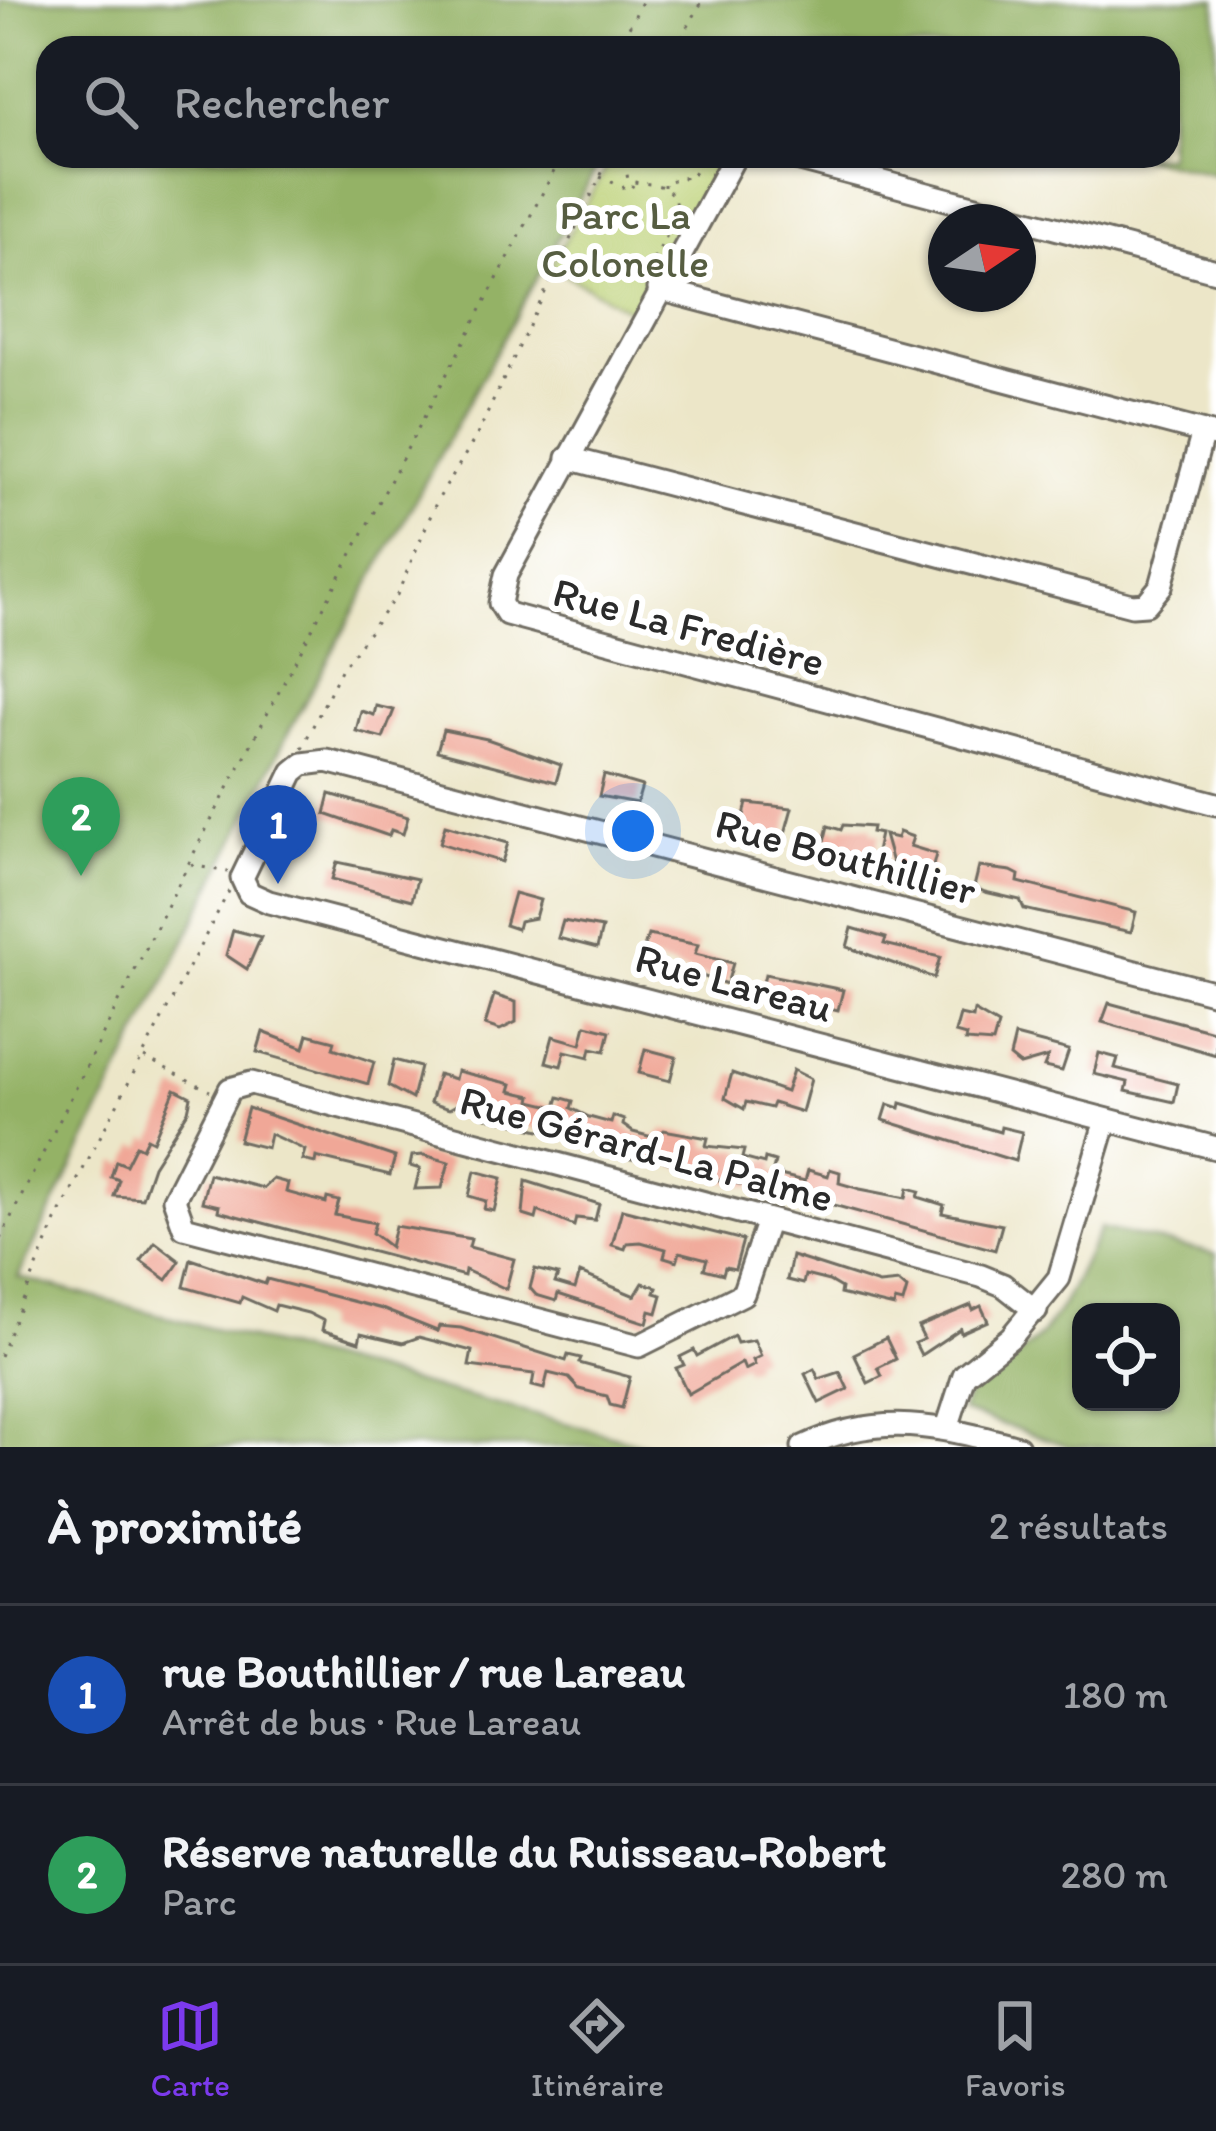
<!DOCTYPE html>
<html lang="fr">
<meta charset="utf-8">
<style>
:root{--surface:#171b24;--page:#242831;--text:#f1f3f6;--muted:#9ea1a6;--line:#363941;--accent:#7c3aed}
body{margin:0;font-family:Itim,sans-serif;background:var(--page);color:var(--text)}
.controls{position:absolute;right:36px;bottom:36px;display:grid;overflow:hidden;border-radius:24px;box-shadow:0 3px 9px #0004}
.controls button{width:108px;height:108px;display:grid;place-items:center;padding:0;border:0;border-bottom:3px solid var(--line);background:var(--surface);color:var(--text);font:60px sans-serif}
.compass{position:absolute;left:928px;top:204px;width:108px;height:108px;border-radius:50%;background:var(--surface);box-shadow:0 3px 9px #0004;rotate:77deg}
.you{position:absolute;left:633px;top:831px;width:42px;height:42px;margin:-30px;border:9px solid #fff;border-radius:50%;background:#1a73e8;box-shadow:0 0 0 18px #1a73e833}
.badge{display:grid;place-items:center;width:78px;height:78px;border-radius:50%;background:var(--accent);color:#fff;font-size:39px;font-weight:700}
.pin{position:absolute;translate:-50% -99px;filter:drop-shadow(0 3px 6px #0008)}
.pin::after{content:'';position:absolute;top:63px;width:42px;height:36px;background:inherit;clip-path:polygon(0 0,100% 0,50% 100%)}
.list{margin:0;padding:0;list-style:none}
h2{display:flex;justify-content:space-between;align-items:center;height:156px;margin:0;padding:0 48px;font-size:51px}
h2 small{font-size:39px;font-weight:400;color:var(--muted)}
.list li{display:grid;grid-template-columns:78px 1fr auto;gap:36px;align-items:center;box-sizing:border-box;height:180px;padding:0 48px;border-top:3px solid var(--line)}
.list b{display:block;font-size:45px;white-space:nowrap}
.list p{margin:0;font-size:39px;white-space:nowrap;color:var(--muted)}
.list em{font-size:39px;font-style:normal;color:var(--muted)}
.icon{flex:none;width:66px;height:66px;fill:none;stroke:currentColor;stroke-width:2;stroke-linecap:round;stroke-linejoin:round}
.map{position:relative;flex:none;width:1216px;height:1447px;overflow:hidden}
.search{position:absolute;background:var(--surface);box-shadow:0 3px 9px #0004;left:36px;right:36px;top:36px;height:132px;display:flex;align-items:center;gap:30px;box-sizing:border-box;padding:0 42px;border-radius:36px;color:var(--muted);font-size:45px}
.sheet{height:516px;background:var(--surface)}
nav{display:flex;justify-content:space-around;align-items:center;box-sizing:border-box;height:168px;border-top:3px solid var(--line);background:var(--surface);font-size:33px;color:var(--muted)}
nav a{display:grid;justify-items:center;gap:6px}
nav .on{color:var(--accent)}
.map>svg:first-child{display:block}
.green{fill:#bbd074;stroke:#737e50;stroke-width:3}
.forest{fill:#94b266;stroke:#606e48;stroke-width:3;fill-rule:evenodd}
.building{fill:#f0a797}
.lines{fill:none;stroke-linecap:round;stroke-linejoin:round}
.minor-casing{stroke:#6f6c62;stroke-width:27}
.path{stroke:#6f6c62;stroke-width:3;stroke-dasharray:3 9;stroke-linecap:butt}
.minor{stroke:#fff;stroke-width:21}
.labels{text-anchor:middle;stroke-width:12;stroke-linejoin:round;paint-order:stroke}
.park-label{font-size:42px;fill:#565d41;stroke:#fff}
.street-label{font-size:42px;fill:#2b2b2b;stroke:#fff}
</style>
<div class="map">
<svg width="1216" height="1447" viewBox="0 0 1216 1447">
<rect width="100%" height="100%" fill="#fff"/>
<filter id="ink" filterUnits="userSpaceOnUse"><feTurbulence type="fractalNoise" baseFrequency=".00833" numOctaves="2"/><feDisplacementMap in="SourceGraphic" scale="24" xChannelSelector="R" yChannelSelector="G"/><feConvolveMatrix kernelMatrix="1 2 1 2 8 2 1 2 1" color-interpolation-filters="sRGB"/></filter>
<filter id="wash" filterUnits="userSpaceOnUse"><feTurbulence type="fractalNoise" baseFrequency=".004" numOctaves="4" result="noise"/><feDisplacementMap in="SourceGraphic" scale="48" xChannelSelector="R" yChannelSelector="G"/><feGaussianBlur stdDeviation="2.7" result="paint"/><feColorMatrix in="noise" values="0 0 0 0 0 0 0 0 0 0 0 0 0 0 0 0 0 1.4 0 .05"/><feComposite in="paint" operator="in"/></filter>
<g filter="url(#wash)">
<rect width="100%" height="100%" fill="#ece6c8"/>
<polygon class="green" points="613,156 724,156 642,318 550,266"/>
<g class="forest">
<polygon points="0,0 1216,0 1216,175 1136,156 1168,156 1168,48 48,48 48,156 603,156 288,733 18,1277 655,1447 0,1447"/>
<path d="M 1100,1228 L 1216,1254 L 1216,1447 L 1071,1447 L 961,1411 L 974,1382 C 1054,1345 1063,1303 1100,1228 ZM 1081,1312 L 1171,1312 L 1171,1402 L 1081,1402 Z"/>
</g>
<g id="blocks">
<g class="building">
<polygon points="376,706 394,710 383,738 356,731 361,711 374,715"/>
<polygon points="443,730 487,739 561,765 556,782 437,751"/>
<polygon points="604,775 642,786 637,803 599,796"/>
<polygon points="330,794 408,817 403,834 391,830 389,836 325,814"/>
<polygon points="747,803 792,808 781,848 731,834 735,822 742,824"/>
<polygon points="445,825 508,843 502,862 440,843"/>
<polygon points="843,825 872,827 871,832 880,834 874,861 837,849 835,854 822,850 828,826 841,830"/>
<polygon points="899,832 913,837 910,846 936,854 932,870 912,865 894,870 884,835 897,838"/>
<polygon points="337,862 417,879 412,900 332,879"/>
<polygon points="979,867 1011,871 1019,875 1018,882 1136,912 1131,932 1037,912 1024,909 1020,900 985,892 974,887"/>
<polygon points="514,893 540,900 535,918 519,921 517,929 505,925"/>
<polygon points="563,921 602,928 597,948 558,938"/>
<polygon points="852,928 886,938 884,944 940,957 934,978 847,947"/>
<polygon points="233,930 261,937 247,969 226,955"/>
<polygon points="648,935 698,945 695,954 733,963 727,984 641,957"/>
<polygon points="765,974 843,990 838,1010 761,992"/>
<polygon points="494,995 516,1002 516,1022 500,1030 485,1025"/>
<polygon points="1109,1003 1216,1032 1216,1055 1102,1022"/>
<polygon points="974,1011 998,1025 993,1043 965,1041 966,1036 955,1033 960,1015 973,1018"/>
<polygon points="586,1025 610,1031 605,1051 591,1048 589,1057 565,1051 561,1066 546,1062 553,1036 581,1044"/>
<polygon points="263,1032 304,1048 308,1034 335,1041 333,1048 374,1062 368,1084 257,1052"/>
<polygon points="1015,1036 1069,1050 1062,1071 1044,1067 1048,1057 1020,1065 1010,1057"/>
<polygon points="645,1049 676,1057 670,1081 639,1073"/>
<polygon points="1099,1053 1118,1058 1115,1068 1178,1084 1174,1102 1126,1091 1128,1082 1094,1074"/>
<polygon points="394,1060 420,1067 412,1099 388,1086"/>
<polygon points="793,1070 811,1079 802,1112 773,1103 771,1108 746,1102 744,1109 725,1098 732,1073 786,1092"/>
<polygon points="457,1071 512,1084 510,1091 532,1096 531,1101 556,1107 559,1097 573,1101 571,1108 589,1117 611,1123 613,1116 624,1120 623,1125 633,1132 656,1138 664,1130 708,1138 706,1146 744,1150 742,1158 764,1164 765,1159 775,1162 773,1170 784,1176 805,1181 808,1170 828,1176 830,1169 840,1172 839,1183 860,1189 906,1198 908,1188 920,1191 918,1197 944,1205 942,1213 1002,1225 995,1250 801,1196 709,1178 657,1158 656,1163 626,1158 602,1145 482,1116 483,1111 458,1104 449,1109 430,1103 438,1074 455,1079"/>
<polygon points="175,1089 191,1097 188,1111 153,1166 142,1198 114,1196 119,1180 111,1177 116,1161 126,1165 136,1145 142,1148 147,1138 153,1141"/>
<polygon points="901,1103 1000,1132 1001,1127 1022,1132 1015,1161 883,1120 888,1104 900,1108"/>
<polygon points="248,1108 395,1157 390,1175 316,1157 315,1163 302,1160 305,1150 270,1134 267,1148 239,1141"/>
<polygon points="424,1155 449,1162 442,1188 415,1189 420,1169 410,1166 412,1156"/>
<polygon points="475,1171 502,1178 494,1211 484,1209 486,1201 469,1196"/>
<polygon points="209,1174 263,1188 273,1179 288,1183 286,1192 326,1203 327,1198 339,1201 335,1215 375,1223 372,1233 390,1247 395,1226 471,1239 469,1247 514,1259 506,1289 465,1270 464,1276 218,1211 219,1206 202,1202"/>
<polygon points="526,1181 599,1204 595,1220 576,1218 574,1226 538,1211 536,1219 523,1215"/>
<polygon points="622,1209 743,1240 735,1269 725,1267 723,1274 704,1269 707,1259 680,1252 677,1261 664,1257 666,1249 641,1242 627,1243 625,1249 612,1245"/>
<polygon points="155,1242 180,1261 167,1280 141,1261"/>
<polygon points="792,1256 879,1284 899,1282 907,1289 903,1303 895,1301 894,1307 840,1294 841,1288 829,1281 805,1275 803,1284 787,1280"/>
<polygon points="191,1259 265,1284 267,1279 382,1309 437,1331 439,1326 461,1328 566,1361 568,1355 581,1358 579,1363 630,1377 622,1408 610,1405 607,1396 579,1389 569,1378 548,1373 544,1389 532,1386 534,1374 469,1366 472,1351 419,1337 403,1343 361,1333 359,1342 322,1330 324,1321 308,1313 276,1305 274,1311 242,1297 240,1303 184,1287"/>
<polygon points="535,1269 558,1275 555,1283 575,1289 580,1273 635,1296 643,1283 657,1287 655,1293 662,1295 657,1313 650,1311 647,1323 558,1294 556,1301 536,1295 530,1288"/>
<polygon points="971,1305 973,1310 981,1306 988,1321 961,1333 960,1329 921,1355 915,1343 924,1339 918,1327"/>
<polygon points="734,1336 737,1343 754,1340 761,1356 753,1360 755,1365 745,1370 742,1363 688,1394 676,1368 684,1365 680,1357 694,1350 697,1356"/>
<polygon points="886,1338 896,1359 878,1368 882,1376 868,1383 854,1354"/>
<polygon points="814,1369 819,1379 840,1372 848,1389 819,1403 805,1374"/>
</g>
</g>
</g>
<g filter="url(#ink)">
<use href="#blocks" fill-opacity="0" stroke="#6f6c62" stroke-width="3"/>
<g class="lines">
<g class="minor-casing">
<g id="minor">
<polyline points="735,156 506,575 500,603 507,614 1216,804"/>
<polyline points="785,156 1216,271"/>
<polyline points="659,289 1215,435"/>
<polyline points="568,458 1132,605 1146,604 1161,586 1203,432"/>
<polyline points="1216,993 327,761 303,764 293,772 242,878 249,893 269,902 1216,1148"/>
<polyline points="768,1220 743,1294 639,1346 184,1227 174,1199 230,1089 251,1083 981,1276 1003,1285 1036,1311"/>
<polyline points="947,1428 964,1375 1011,1337 1059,1278 1106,1120"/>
<path d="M 803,1447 C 879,1411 940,1426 1018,1447"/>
</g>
</g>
<g class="path">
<polyline points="618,48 643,0"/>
<polyline points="676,48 703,0"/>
<path d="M 625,163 L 628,180 C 640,185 656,182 666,189 C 690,206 662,242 653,261 L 655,268"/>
<polyline points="600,177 630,190 633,185"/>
<polyline points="664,187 664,182 692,176 700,162 712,163"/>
<polyline points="302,748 342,668 397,595 436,503 477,435 610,156"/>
<polyline points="191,865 228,872"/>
<polyline points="144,1057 210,1091"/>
<polyline points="0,1239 198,845 562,156"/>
<polyline points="0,1356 56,1221 229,891"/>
</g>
<use href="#minor" class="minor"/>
</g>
</g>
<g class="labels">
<g class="park-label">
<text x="625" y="229">Parc La<tspan x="625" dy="48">Colonelle</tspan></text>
</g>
<g class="street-label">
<text transform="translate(689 626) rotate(15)" y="15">Rue La Fredière</text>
<text transform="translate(846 856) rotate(15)" y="15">Rue Bouthillier</text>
<text transform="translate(734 982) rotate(15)" y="15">Rue Lareau</text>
<text transform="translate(647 1148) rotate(15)" y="15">Rue Gérard-La Palme</text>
</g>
</g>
</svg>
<div class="controls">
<button><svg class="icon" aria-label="locate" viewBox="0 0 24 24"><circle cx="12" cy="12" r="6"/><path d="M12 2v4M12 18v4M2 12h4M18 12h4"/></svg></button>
</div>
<svg class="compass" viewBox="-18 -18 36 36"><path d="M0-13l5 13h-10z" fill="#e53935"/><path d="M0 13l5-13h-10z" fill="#9ea1a6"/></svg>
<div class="you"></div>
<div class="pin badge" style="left:278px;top:884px;background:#1a4fb4">1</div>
<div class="pin badge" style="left:81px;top:876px;background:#2e9e5b">2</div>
<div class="search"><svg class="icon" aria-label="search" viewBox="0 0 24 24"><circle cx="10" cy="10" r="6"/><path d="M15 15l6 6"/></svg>Rechercher</div>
</div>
<section class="sheet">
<h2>À proximité<small>2 résultats</small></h2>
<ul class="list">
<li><span class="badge" style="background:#1a4fb4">1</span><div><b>rue Bouthillier / rue Lareau</b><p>Arrêt de bus · Rue Lareau</p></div><em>180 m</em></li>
<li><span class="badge" style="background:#2e9e5b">2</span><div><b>Réserve naturelle du Ruisseau-Robert</b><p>Parc</p></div><em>280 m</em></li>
</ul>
</section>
<nav>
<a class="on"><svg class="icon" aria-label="map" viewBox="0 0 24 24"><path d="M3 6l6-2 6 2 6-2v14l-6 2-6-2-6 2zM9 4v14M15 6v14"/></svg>Carte</a>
<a><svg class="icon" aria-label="directions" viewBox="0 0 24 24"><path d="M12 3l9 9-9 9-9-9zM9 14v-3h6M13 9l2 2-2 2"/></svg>Itinéraire</a>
<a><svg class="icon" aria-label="saved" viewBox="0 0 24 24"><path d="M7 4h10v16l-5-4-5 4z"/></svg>Favoris</a>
</nav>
